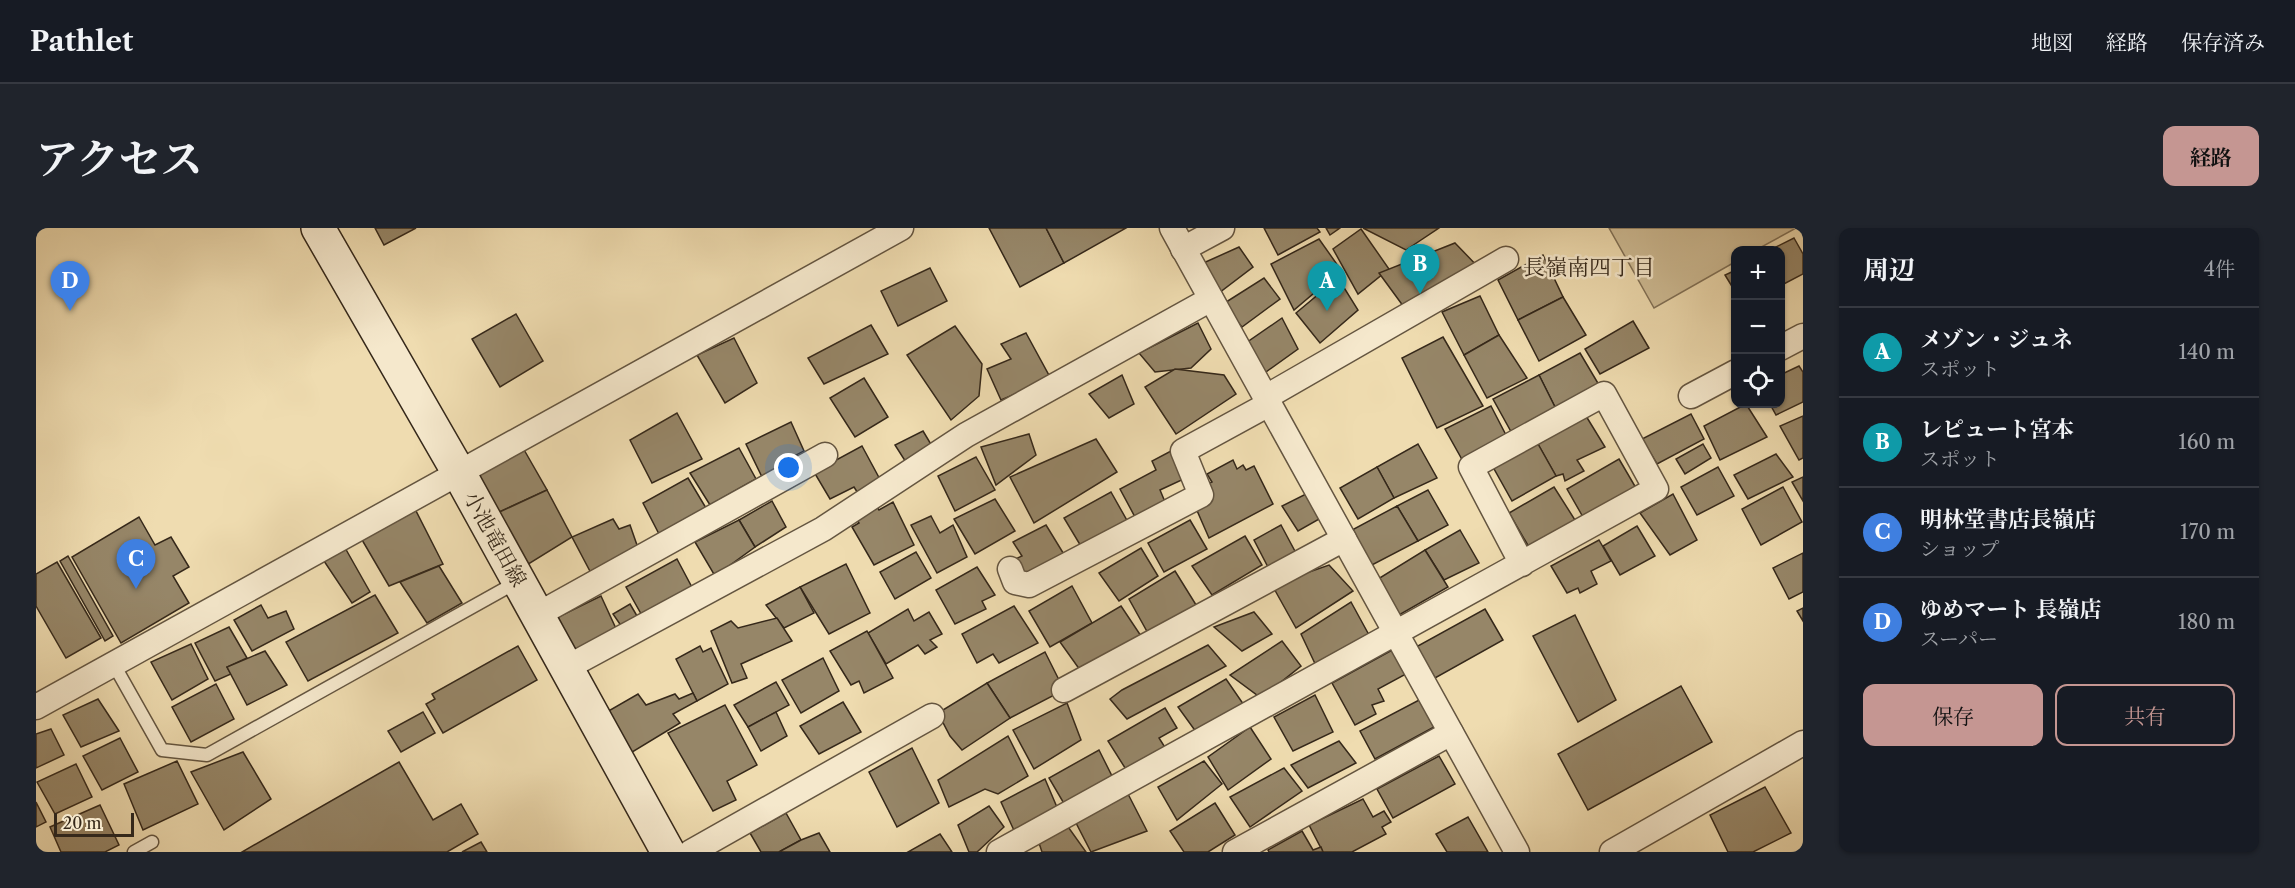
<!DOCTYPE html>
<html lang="ja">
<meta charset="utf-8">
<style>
:root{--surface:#171b24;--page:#20242c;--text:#f1f3f6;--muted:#9ea1a6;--line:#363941;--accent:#c59692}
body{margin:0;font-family:"Libre Caslon Text","Noto Serif JP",serif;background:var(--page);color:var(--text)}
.controls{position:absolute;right:18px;top:18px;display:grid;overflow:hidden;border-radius:12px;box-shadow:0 2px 4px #0004}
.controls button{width:54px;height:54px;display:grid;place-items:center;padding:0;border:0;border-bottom:2px solid var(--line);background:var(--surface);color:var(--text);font:30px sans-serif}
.scale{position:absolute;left:18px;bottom:15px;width:80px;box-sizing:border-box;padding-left:6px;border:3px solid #35281a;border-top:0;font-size:16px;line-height:21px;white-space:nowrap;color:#35281a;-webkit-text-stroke:4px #f5e8cc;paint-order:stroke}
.you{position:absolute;left:753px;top:240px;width:21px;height:21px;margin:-15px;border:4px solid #fff;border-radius:50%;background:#1a73e8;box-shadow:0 0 0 9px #1a73e833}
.badge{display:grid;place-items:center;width:39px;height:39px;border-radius:50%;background:var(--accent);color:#fff;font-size:20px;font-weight:700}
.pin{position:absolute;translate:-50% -50px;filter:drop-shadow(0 2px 3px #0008)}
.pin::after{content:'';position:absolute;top:32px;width:21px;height:18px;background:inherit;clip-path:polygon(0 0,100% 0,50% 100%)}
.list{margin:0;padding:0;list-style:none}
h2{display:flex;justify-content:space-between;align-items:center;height:78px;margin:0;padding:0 24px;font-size:26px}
h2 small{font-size:20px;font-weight:400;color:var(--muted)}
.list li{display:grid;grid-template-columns:39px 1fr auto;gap:18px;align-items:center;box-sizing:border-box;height:90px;padding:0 24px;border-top:2px solid var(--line)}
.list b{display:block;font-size:22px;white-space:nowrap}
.list p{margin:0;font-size:20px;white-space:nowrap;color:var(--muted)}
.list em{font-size:20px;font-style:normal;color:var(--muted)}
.actions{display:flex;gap:12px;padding:18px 24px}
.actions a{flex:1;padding:14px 0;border:2px solid var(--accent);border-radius:12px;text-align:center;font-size:21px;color:var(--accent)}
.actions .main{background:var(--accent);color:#111}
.icon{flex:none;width:33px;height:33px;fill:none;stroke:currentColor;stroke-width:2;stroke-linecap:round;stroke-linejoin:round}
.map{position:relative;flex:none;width:1767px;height:624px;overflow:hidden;border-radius:12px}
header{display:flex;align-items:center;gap:36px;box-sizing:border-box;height:84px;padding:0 30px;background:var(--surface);border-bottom:2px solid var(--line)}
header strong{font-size:28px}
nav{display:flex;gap:33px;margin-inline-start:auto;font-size:21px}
.intro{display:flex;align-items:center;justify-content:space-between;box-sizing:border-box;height:144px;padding:0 36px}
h1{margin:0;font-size:42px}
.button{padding:15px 27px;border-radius:12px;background:var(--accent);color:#111;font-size:21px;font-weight:700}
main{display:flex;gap:36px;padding:0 36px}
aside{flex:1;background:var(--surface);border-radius:12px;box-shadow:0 2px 4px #0004}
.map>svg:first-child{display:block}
.green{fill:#cfbd96;stroke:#827258;stroke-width:1.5}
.building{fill:#968668;stroke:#35281a;stroke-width:1.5}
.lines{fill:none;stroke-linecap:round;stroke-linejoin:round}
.service-casing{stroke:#645540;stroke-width:15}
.minor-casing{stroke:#645540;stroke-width:27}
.secondary-casing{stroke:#35281a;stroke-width:36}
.service{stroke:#f5e8cc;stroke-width:12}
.minor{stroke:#f5e8cc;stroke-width:24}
.secondary{stroke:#f5e8cc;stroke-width:33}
.labels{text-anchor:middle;stroke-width:5;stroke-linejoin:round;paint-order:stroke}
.street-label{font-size:21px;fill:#35281a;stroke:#f5e8cc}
.neighbourhood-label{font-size:22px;fill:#35281a;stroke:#f5e8cc}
</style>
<header>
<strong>Pathlet</strong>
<nav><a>地図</a><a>経路</a><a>保存済み</a></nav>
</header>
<div class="intro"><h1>アクセス</h1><a class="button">経路</a></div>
<main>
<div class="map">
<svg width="1767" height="624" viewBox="0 0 1767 624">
<rect width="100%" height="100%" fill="#efdcb0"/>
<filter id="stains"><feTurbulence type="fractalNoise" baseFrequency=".00333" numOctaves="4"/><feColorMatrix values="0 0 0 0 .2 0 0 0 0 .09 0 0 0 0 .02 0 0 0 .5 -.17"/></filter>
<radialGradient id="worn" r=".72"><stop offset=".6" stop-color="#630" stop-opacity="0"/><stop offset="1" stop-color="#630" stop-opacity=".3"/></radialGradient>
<polygon class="green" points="1573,0 1760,0 1720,22 1700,22 1699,34 1618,80"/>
<g class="building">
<polygon points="339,0 380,0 348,17"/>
<polygon points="953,0 1010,0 1028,35 984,59"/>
<polygon points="1010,0 1090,0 1028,35"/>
<polygon points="1228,0 1281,0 1284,4 1242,27"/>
<polygon points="1290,0 1304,0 1294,7"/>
<polygon points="1327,0 1403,0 1370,22"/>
<polygon points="1325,1 1353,41 1322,66 1297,21"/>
<polygon points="1758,10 1767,26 1767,46 1744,58 1744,22 1734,22"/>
<polygon points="1283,11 1305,42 1258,82 1235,36"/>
<polygon points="1419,15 1447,44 1373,86 1343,45"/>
<polygon points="1203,19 1217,39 1175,71 1163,37"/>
<polygon points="1507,27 1527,69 1482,92 1462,52"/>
<polygon points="894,40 911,73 862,98 845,63"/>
<polygon points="1700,42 1700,59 1697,60 1689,47"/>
<polygon points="1228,50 1244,71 1206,99 1187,76"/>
<polygon points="1302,50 1322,82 1284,115 1260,85"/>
<polygon points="1444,68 1463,107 1428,127 1406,84"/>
<polygon points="1527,69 1550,107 1503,133 1482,92"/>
<polygon points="480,86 507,133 464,159 436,111"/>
<polygon points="1246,90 1262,121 1223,149 1207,117"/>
<polygon points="1597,93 1613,120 1564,146 1549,121"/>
<polygon points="1162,95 1175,121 1155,140 1119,144 1103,125"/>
<polygon points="835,97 852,126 788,156 772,130"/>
<polygon points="919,98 946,136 943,168 915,192 871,127"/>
<polygon points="990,105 1015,151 965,172 951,141 975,131 965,116"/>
<polygon points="1463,107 1491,150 1451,170 1428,127"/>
<polygon points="1407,109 1447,178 1401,200 1366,130"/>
<polygon points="698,110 721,155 689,175 661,127"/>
<polygon points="1544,125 1566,162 1522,185 1503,147"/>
<polygon points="1763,138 1767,144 1767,174 1740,187 1734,176 1744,176 1744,147"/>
<polygon points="1139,141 1188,147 1200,166 1140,206 1109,159"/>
<polygon points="1086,147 1098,176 1073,190 1053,166"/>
<polygon points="1503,147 1522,185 1478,209 1457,171"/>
<polygon points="828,150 852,189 819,209 794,170"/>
<polygon points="1710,176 1731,209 1684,232 1668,198"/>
<polygon points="1455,178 1472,211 1428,235 1409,201"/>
<polygon points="641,185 666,231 616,255 594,212"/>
<polygon points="1655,186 1668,211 1621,236 1606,211"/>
<polygon points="1550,188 1569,219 1541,232 1548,243 1529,253 1527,246 1520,248 1502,216"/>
<polygon points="1767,188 1767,230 1763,232 1744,198"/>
<polygon points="755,194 768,223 749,233 753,239 727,251 710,216"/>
<polygon points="887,203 899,223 873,239 859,217"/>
<polygon points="993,206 1000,227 960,257 945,219"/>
<polygon points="1060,211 1081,244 998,295 974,249"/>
<polygon points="1382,216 1401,250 1358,270 1341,239"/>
<polygon points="1502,216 1520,248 1476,273 1457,239"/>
<polygon points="1667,216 1675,230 1649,246 1640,231"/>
<polygon points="826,218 847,257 825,270 818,259 794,271 778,244"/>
<polygon points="487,220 511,262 461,285 436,248"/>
<polygon points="703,220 720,251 674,277 654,245"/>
<polygon points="1135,223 1150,250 1124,262 1129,274 1099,289 1084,261 1120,242 1116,233"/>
<polygon points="1740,226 1757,249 1712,271 1698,247"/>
<polygon points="940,229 959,262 919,283 902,248"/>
<polygon points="1583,231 1600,260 1547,289 1531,261"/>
<polygon points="1197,232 1201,241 1207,237 1210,242 1218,238 1237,276 1173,310 1159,278 1166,259 1176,254 1171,246"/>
<polygon points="1341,239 1358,270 1322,291 1304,260"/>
<polygon points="1682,239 1698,268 1661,287 1645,259"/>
<polygon points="1767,249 1767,273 1756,254"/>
<polygon points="652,250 670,280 623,306 607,275"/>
<polygon points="1518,259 1539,292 1493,319 1473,285"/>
<polygon points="1747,259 1766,294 1725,317 1706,281"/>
<polygon points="511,262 536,309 486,340 457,287"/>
<polygon points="1392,262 1412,297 1382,313 1361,278"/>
<polygon points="1075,264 1093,296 1046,320 1028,290"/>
<polygon points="1272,265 1285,290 1262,303 1246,278"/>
<polygon points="1637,266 1661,312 1634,327 1604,285"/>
<polygon points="959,271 979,303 939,326 918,291"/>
<polygon points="736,273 750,299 719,319 703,292"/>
<polygon points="838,273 843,282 857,274 878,317 838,337 816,299 823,295 817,286"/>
<polygon points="377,277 407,336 353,358 322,305"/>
<polygon points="1361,278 1382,313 1334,338 1316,302"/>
<polygon points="895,288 904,305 917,297 931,329 901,345 875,297"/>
<polygon points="103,289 119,317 135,309 153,339 137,348 153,375 85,415 36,329"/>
<polygon points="577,291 583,301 594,297 602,320 556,347 536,309"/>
<polygon points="703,292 719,319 679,348 659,314"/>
<polygon points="1154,292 1171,321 1128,344 1112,315"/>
<polygon points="1010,297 1029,328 984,351 975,333 986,328 977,314"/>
<polygon points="1245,297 1261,327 1234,343 1218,312"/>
<polygon points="1601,298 1619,328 1584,347 1567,318"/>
<polygon points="1424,302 1443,335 1408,352 1389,322"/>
<polygon points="1209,308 1226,337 1176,367 1156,338"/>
<polygon points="1563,312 1575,333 1555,343 1561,356 1544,365 1542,360 1531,365 1515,338"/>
<polygon points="308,318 334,364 316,375 286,330"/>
<polygon points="1105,320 1122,348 1083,373 1063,345"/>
<polygon points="1389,322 1412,359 1363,387 1342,351"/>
<polygon points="880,324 895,350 859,371 844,344"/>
<polygon points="1767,325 1767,364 1753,371 1737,340"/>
<polygon points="32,328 77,408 69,413 24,333"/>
<polygon points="641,331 659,365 608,391 590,359"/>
<polygon points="21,334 65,410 30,430 0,378 0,346"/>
<polygon points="810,336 834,385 793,406 764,359"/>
<polygon points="1293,337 1317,363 1260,400 1236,357"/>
<polygon points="403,338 426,375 391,395 364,354"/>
<polygon points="941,339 959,367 946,373 950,381 919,396 900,362"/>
<polygon points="1139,343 1162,380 1113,407 1093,371"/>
<polygon points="1036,358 1056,395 1014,419 993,383"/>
<polygon points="764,359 778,385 748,400 730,377"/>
<polygon points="339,367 362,405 272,453 250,414"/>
<polygon points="565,368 582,405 540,425 522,389"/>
<polygon points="1315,374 1333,407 1282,442 1265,406"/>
<polygon points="594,376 604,393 588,402 577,386"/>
<polygon points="225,377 232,390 250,383 258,401 216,423 198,392"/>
<polygon points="978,378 1002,415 963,435 957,426 941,435 926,406"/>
<polygon points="1085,378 1107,411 1044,442 1024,414"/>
<polygon points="1767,380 1767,393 1761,383"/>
<polygon points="872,381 878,393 893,384 906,406 894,412 901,419 889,426 882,417 850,436 832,405"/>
<polygon points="1449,381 1467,412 1399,450 1380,419"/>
<polygon points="1218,384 1236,406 1206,423 1178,399"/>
<polygon points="1539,387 1580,472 1542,494 1497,408"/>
<polygon points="741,390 756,413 705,436 711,450 696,455 675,403 695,393 702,400"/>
<polygon points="193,399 211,430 191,439 195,446 179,453 159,415"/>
<polygon points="831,403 857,450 828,465 823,453 815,457 794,423"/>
<polygon points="1246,413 1265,438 1225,470 1194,447"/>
<polygon points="155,416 172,451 136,472 115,434"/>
<polygon points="1172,417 1190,438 1091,491 1074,471 1086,462"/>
<polygon points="482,418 501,452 407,505 390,476 399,471 396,466"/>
<polygon points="664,418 667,424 675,420 692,456 661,473 640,431"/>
<polygon points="1358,421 1370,446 1342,461 1348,473 1336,477 1340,486 1319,497 1296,455"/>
<polygon points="229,423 251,457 211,477 191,439"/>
<polygon points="1009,424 1028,462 974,490 951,455"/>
<polygon points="787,430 803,463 765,485 746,452"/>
<polygon points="1190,451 1210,480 1163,508 1142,479"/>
<polygon points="740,454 753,477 712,499 698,477"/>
<polygon points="951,455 974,490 926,522 914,508 902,485"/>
<polygon points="180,456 198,491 155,514 136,479"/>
<polygon points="1645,458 1676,514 1552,582 1522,526"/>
<polygon points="657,465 661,473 637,486 644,495 593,526 569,485 602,466 610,477 639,466 643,471"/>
<polygon points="1279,467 1297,504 1257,523 1238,489"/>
<polygon points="62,471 83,503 45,519 27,487"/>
<polygon points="1385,471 1400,498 1339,531 1324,503"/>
<polygon points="807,474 825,504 783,526 764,498"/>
<polygon points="1031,475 1045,512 998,541 977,502"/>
<polygon points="689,477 721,537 691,553 700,572 677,583 632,505"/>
<polygon points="1129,480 1141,500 1123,510 1130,521 1091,543 1072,513"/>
<polygon points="387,484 399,505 365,524 352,503"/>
<polygon points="740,484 751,508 725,523 712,499"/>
<polygon points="1214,499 1235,531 1192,562 1172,529"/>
<polygon points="15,501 28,527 0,540 0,506"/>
<polygon points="972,508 992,548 962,566 949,561 913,579 902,552"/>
<polygon points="84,510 102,544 66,562 47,528"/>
<polygon points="1303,513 1320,535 1272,560 1255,537"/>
<polygon points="876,520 903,575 861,599 833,544"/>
<polygon points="1063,522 1078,552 1030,579 1013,550"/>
<polygon points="207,524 235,571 188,602 155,544"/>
<polygon points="1403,528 1419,556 1357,590 1341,561"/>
<polygon points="141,533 162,576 107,602 88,556"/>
<polygon points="1168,533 1186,556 1141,592 1122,559"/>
<polygon points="363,534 397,592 425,576 442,606 411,624 206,624"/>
<polygon points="40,536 56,569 19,586 1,554"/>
<polygon points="1248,540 1266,563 1214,599 1194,569"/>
<polygon points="1009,551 1023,584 981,609 965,574"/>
<polygon points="1729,559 1755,605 1717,624 1692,624 1674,587"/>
<polygon points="1091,564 1111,603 1055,624 1038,591"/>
<polygon points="1327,571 1337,589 1348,583 1355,594 1346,599 1350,606 1316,624 1287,624 1273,597"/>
<polygon points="0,574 10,594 0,599"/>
<polygon points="1179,575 1199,607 1172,624 1148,624 1134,603"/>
<polygon points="64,577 83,617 69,624 25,624 14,599"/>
<polygon points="953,578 968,599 941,624 933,624 922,597"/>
<polygon points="750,585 765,612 743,624 725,624 714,605"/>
<polygon points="1432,589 1452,624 1411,624 1400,606"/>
<polygon points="1030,596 1050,624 1006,624 1003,615"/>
<polygon points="1266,603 1277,622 1285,619 1287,624 1233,624 1232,622"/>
<polygon points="783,605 794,624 743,624 765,612"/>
<polygon points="904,606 916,624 872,624"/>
<polygon points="445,614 451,624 426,624"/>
</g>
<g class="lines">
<g class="service-casing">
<g id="service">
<polyline points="77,435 126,522 171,527 481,354"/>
<polyline points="98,624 116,614"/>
</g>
</g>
<g class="minor-casing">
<g id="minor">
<polyline points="1136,0 1481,624"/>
<polyline points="1147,21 1186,0"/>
<polyline points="1744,120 1767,108"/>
<polyline points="1655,168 1700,144"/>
<polyline points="1230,169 1470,31"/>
<polyline points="974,341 979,354 993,357 1165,267 1147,223 1233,176"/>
<polyline points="501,387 789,227"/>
<polyline points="530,440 787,301 930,207 1175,71"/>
<polyline points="1028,462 1308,311"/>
<polyline points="0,479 865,0"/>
<polyline points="655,624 896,488"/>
<path d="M 963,624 C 1183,504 1402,383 1620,261 L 1568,166 L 1435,239 L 1486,336"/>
<polyline points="1199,624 1415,505"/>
<polyline points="1576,624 1767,515"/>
</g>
</g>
<g class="secondary-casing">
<polyline id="secondary" points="282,0 423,245 632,624"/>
</g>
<use href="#service" class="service"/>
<use href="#minor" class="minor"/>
<use href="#secondary" class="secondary"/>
</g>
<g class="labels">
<g class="street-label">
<text transform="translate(459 311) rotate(61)" y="7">小池竜田線</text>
</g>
<g class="neighbourhood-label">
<text x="1553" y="47">長嶺南四丁目</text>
</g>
</g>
<rect width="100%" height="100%" filter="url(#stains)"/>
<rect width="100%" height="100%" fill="url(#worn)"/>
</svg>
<div class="controls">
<button>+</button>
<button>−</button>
<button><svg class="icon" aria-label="locate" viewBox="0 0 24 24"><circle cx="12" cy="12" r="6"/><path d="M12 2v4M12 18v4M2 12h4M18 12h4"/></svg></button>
</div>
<div class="scale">20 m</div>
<div class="you"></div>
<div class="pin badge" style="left:1291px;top:83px;background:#0f9aa8">A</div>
<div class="pin badge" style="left:1384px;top:66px;background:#0f9aa8">B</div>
<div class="pin badge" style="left:100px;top:361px;background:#3f7fe0">C</div>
<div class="pin badge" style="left:34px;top:83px;background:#3f7fe0">D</div>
</div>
<aside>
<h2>周辺<small>4件</small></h2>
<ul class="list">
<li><span class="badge" style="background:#0f9aa8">A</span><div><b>メゾン・ジュネ</b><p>スポット</p></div><em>140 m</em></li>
<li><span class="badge" style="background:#0f9aa8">B</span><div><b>レピュート宮本</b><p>スポット</p></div><em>160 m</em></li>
<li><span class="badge" style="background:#3f7fe0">C</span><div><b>明林堂書店長嶺店</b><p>ショップ</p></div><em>170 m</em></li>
<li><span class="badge" style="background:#3f7fe0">D</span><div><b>ゆめマート 長嶺店</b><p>スーパー</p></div><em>180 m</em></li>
</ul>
<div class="actions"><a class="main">保存</a><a>共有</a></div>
</aside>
</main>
